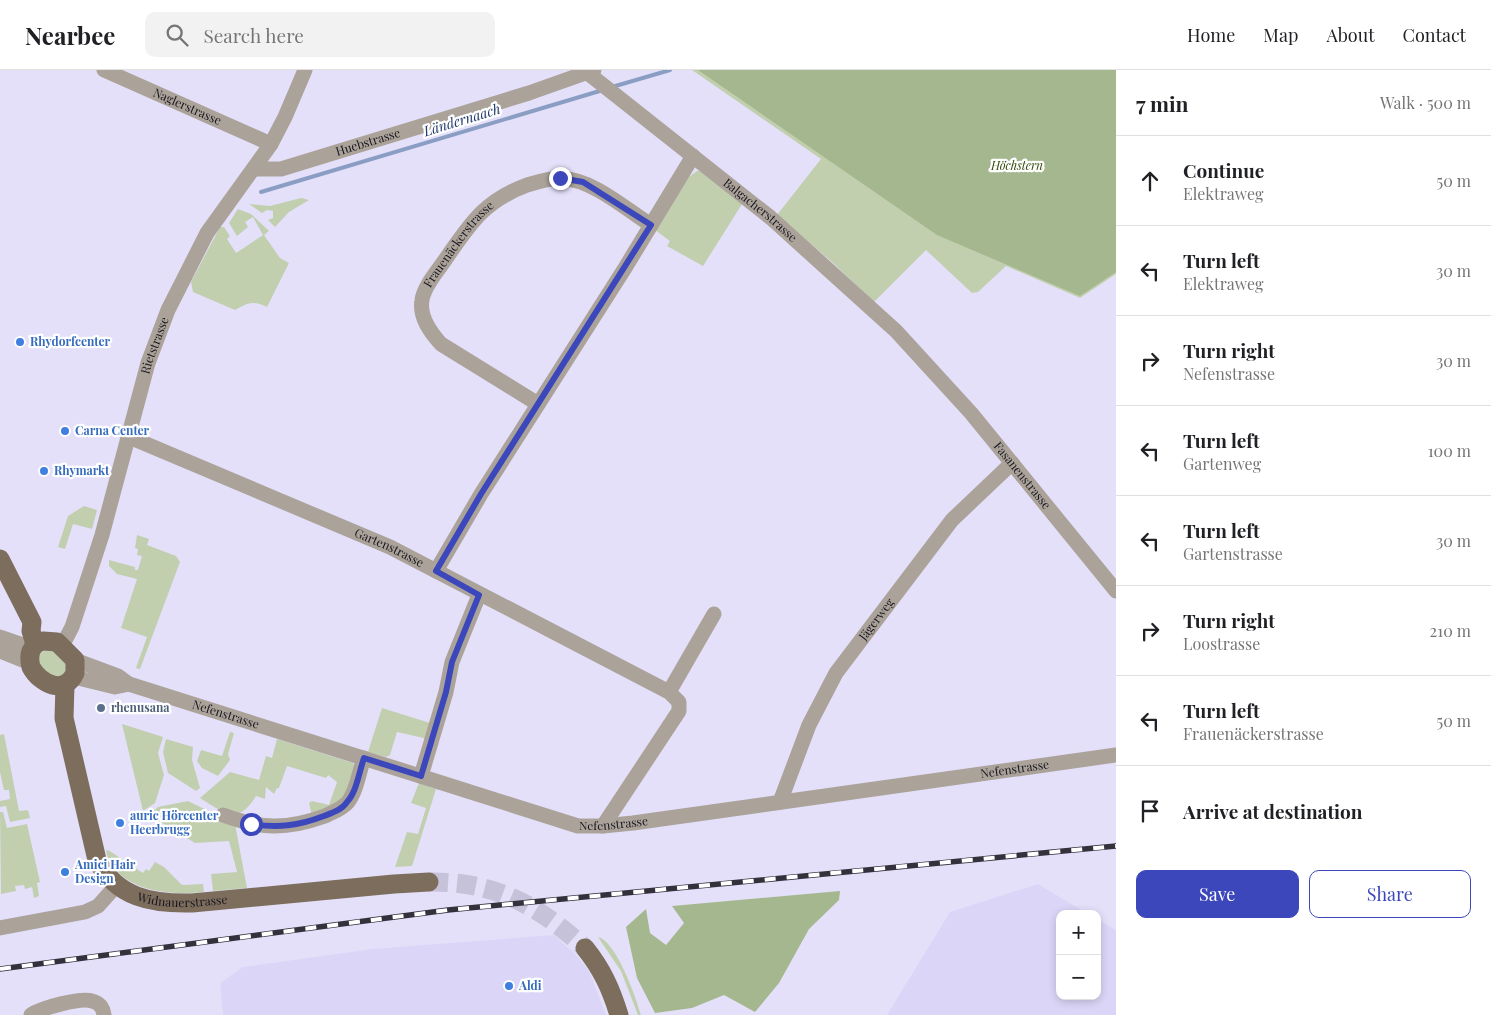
<!DOCTYPE html>
<meta charset="utf-8">
<style>
:root{--surface:#fff;--page:#f2f2f2;--text:#202124;--muted:#757577;--line:#e0e0e0;--accent:#3b47bb}
body{margin:0;font-family:"Playfair Display",serif;background:var(--page);color:var(--text)}
.controls{position:absolute;right:15px;bottom:15px;display:grid;overflow:hidden;border-radius:10px;box-shadow:0 2px 8px #0003}
.controls button{width:45px;height:45px;display:grid;place-items:center;padding:0;border:0;border-bottom:1px solid var(--line);background:var(--surface);color:var(--text);font:25px sans-serif}
.stop{position:absolute;width:15px;height:15px;margin:-11px;border:4px solid #3b47bb;border-radius:50%;background:#fff}
.stop.end{background:#3b47bb;border-color:#fff;box-shadow:0 1px 5px #0008}
.list{margin:0;padding:0;list-style:none}
h2{display:flex;justify-content:space-between;align-items:center;height:65px;margin:0;padding:0 20px;font-size:21px}
h2 small{font-size:16px;font-weight:400;color:var(--muted)}
.list li{display:grid;grid-template-columns:32px 1fr auto;gap:15px;align-items:center;box-sizing:border-box;height:90px;padding:0 20px;border-top:1px solid var(--line)}
.list b{display:block;font-size:19px;white-space:nowrap}
.list p{margin:0;font-size:16px;white-space:nowrap;color:var(--muted)}
.list em{font-size:16px;font-style:normal;color:var(--muted)}
.actions{display:flex;gap:10px;padding:15px 20px}
.actions a{flex:1;padding:11px 0;border:1px solid var(--accent);border-radius:10px;text-align:center;font-size:18px;color:var(--accent)}
.actions .main{background:var(--accent);color:#fff}
.icon{flex:none;width:28px;height:28px;fill:none;stroke:currentColor;stroke-width:2;stroke-linecap:round;stroke-linejoin:round}
.map{position:relative;flex:none;width:1116px;height:945px;overflow:hidden}
header{display:flex;align-items:center;gap:30px;box-sizing:border-box;height:70px;padding:0 25px;background:var(--surface);border-bottom:1px solid var(--line)}
header strong{font-size:24px}
nav{display:flex;gap:28px;margin-inline-start:auto;font-size:18px}
.search{width:350px;height:45px;background:var(--page);display:flex;align-items:center;gap:12px;box-sizing:border-box;padding:0 18px;border-radius:10px;color:var(--muted);font-size:19px}
main{display:flex}
aside{flex:1;background:var(--surface)}
.map>svg:first-child{display:block}
.built{fill:#dbd6f7}
.green{fill:#c1cfaf}
.forest{fill:#a5b78e}
.lines{fill:none;stroke-linecap:round;stroke-linejoin:round}
.stream{stroke:#8a9ec3;stroke-width:4}
.major-tunnel{stroke:#c5c2d9;stroke-width:19;stroke-dasharray:19 9;stroke-linecap:butt}
.minor{stroke:#aba39a;stroke-width:15}
.major{stroke:#7c6d5d;stroke-width:19}
.rail-casing{stroke:#34313d;stroke-width:5.5}
.rail{stroke:#fff;stroke-width:4;stroke-dasharray:11;stroke-linecap:butt}
.route{stroke:#3b47bb;stroke-width:6}
.shop-dot{fill:#3f7fe0;stroke:#fff;stroke-width:2}
.service-dot{fill:#5c6f8a;stroke:#fff;stroke-width:2}
.labels{text-anchor:middle;stroke-width:4.5;stroke-linejoin:round;paint-order:stroke}
.street-label{font-size:12px;fill:#17151e;stroke:#fff}
.park-label{font-size:12px;font-style:italic;fill:#344909;stroke:#fff}
.shop-label{font-size:12px;font-weight:bold;fill:#366cbe;stroke:#fff;text-anchor:start}
.service-label{font-size:12px;font-weight:bold;fill:#4e5e75;stroke:#fff;text-anchor:start}
.water-label{font-size:14px;font-style:italic;fill:#213869;stroke:#fff}
</style>
<header>
<strong>Nearbee</strong>
<div class="search"><svg class="icon" aria-label="search" viewBox="0 0 24 24"><circle cx="10" cy="10" r="6"/><path d="M15 15l6 6"/></svg>Search here</div>
<nav><a>Home</a><a>Map</a><a>About</a><a>Contact</a></nav>
</header>
<main>
<div class="map">
<svg width="1116" height="945" viewBox="0 0 1116 945">
<rect width="100%" height="100%" fill="#e4e0fa"/>
<g class="built">
<polygon points="1038,814 1088,844 1060,844 1060,926 1097,926 1097,849 1116,860 1116,945 887,945 950,842"/>
<polygon points="554,865 577,886 589,901 606,945 223,945 220,913 243,897 372,879"/>
</g>
<g class="green">
<polygon points="692,0 1116,0 1116,204 1080,228 1006,196 978,222 972,223 926,180 874,232 832,192 777,145 821,89"/>
<polygon points="697,101 700,101 742,134 703,196 667,176 670,171 655,160 689,107"/>
<polygon points="301,128 309,130 289,142 275,157 268,150 273,148 273,141 267,140 262,143 249,134 270,136"/>
<path d="M 238,139 L 251,144 L 269,161 L 264,165 L 280,188 L 289,193 L 267,237 C 252,230 248,233 235,240 L 193,222 L 191,212 L 220,157 L 224,157 L 230,166 L 227,169 L 236,183 L 263,165 L 253,147 L 245,152 L 248,157 L 237,166 L 229,153 Z"/>
<polygon points="84,436 97,440 92,459 73,454 65,479 58,477 68,446"/>
<polygon points="137,465 149,469 147,475 176,486 180,492 140,599 136,598 147,567 121,558 137,509 117,504 109,496 109,490 135,497 135,500 138,500 142,486 137,485 138,479 135,478"/>
<path d="M 52,579 L 68,596 L 64,605 L 54,608 C 43,599 26,584 52,579 Z"/>
<polygon points="382,638 430,653 428,669 397,662 390,685 386,687 368,682"/>
<polygon points="122,654 163,667 158,683 164,705 155,733 143,741"/>
<polygon points="230,662 234,663 228,684 230,690 218,706 202,698 197,691 201,680 222,686"/>
<polygon points="4,664 19,741 28,740 30,748 10,752 6,736 0,737 0,731 10,729 9,720 4,720 0,702 0,665"/>
<polygon points="166,669 193,677 192,690 200,718 196,721 168,703 163,682"/>
<path d="M 277,669 L 353,693 L 355,697 L 344,728 L 312,746 L 309,733 L 312,731 L 329,735 L 337,712 L 328,705 L 326,708 L 287,696 L 279,718 L 277,718 L 274,724 L 266,717 L 265,729 L 256,726 C 237,757 223,742 200,728 L 230,702 L 259,710 L 266,686 L 272,688 Z"/>
<polygon points="419,713 436,719 412,796 395,797 407,762 418,764 426,738 411,733"/>
<polygon points="188,731 235,754 247,818 213,821 211,804 237,802 229,771 195,773 149,745 158,737"/>
<polygon points="0,742 3,742 7,758 27,754 40,812 37,813 39,826 34,828 32,817 25,819 24,815 15,816 16,821 1,824"/>
<path d="M 108,780 L 143,803 L 146,799 L 149,801 L 155,792 L 164,797 L 182,815 L 203,814 L 204,822 C 170,826 116,821 106,781 Z"/>
<path d="M 598,867 C 616,871 636,927 641,945 L 638,945 L 621,901 Z"/>
</g>
<g class="forest">
<polygon points="698,0 1116,0 1116,202 1080,226 937,165"/>
<polygon points="840,821 839,830 809,859 779,913 755,942 724,925 692,938 655,943 637,908 626,857 646,839 650,863 666,875 684,853 672,836"/>
</g>
<g class="lines">
<g class="stream">
<polyline points="612,17 670,0"/>
<polyline points="261,122 603,20"/>
</g>
<path class="major-tunnel" d="M 429,812 C 494,811 538,835 585,878"/>
<g class="minor">
<path id="s1" d="M 104,0 L 271,74"/>
<path id="s2" d="M 584,0 L 771,148 L 896,261 L 971,343 L 1116,521"/>
<path id="s3" d="M 254,99 L 281,99 L 529,23 L 594,0"/>
<path id="s4" d="M 538,334 L 441,274 C 430,262 419,247 422,230 C 424,216 437,202 445,190 C 470,154 484,131 527,115 C 537,112 550,108 561,108 C 594,110 624,138 651,155"/>
<path id="s5" d="M 127,366 L 390,477 L 669,622 L 679,632 L 679,641 L 603,756"/>
<polyline points="436,501 481,424 625,198 693,86"/>
<polyline points="0,567 32,578"/>
<path id="s6" d="M 62,576 L 72,557 L 102,465 L 148,293 L 168,240 L 207,163 L 271,74 L 285,47 L 305,0"/>
<polyline points="0,581 30,593"/>
<path id="s7" d="M 75,590 L 118,606 L 129,614 L 578,756 L 603,756 L 633,753 L 1116,685"/>
<polyline points="74,607 115,617 129,614"/>
<polyline points="669,622 714,544"/>
<polyline points="421,706 446,622 452,592 479,525"/>
<path id="s8" d="M 780,732 L 809,655 L 836,603 L 952,450 L 1012,393"/>
<path d="M 223,745 C 261,759 286,760 325,746 C 333,742 342,739 348,732 C 357,720 359,702 364,688"/>
<polyline points="0,858 85,842 98,836 116,816"/>
<path d="M 31,945 C 41,938 81,927 92,931 C 100,933 103,938 104,945"/>
</g>
<g class="major">
<polyline points="0,489 32,552 31,561 35,574"/>
<path d="M 43,571 L 57,572 L 75,590 L 75,603 C 65,626 40,614 31,597 C 28,585 30,575 43,571 Z"/>
<path id="s9" d="M 65,615 L 64,648 L 97,790 C 117,828 152,834 192,833 L 394,814 L 429,812"/>
<path d="M 585,878 C 602,899 611,919 619,945"/>
</g>
<g class="rail-casing">
<polyline id="rail" points="0,899 448,840 1116,776"/>
</g>
<use href="#rail" class="rail"/>
</g>
<g class="lines">
<path class="route" d="M 251,754 C 278,758 298,756 324,746 C 332,743 342,740 347,732 C 357,721 359,702 364,688 L 421,706 L 446,622 L 452,592 L 479,525 L 436,501 L 481,424 L 651,155 L 583,112 L 560,108"/>
</g>
<g class="shop-dot">
<circle cx="20" cy="272" r="5"/>
<circle cx="65" cy="361" r="5"/>
<circle cx="44" cy="401" r="5"/>
<circle cx="120" cy="753" r="5"/>
<circle cx="65" cy="802" r="5"/>
<circle cx="509" cy="916" r="5"/>
</g>
<circle class="service-dot" cx="101" cy="638" r="5"/>
<g class="labels">
<g class="street-label">
<text dy="4" stroke="none"><textPath href="#s1" startOffset="91">Naglerstrasse</textPath></text>
<text dy="4" stroke="none"><textPath href="#s3" startOffset="118">Huebstrasse</textPath></text>
<text dy="4" stroke="none"><textPath href="#s2" startOffset="225">Balgacherstrasse</textPath></text>
<text dy="4" stroke="none"><textPath href="#s4" startOffset="231">Frauenäckerstrasse</textPath></text>
<text dy="4" stroke="none"><textPath href="#s6" startOffset="315">Rietstrasse</textPath></text>
<text dy="4" stroke="none"><textPath href="#s2" startOffset="599">Fasanenstrasse</textPath></text>
<text dy="4" stroke="none"><textPath href="#s5" startOffset="285">Gartenstrasse</textPath></text>
<text dy="4" stroke="none"><textPath href="#s8" startOffset="208">Jägerweg</textPath></text>
<text dy="4" stroke="none"><textPath href="#s7" startOffset="161">Nefenstrasse</textPath></text>
<text dy="4" stroke="none"><textPath href="#s7" startOffset="971">Nefenstrasse</textPath></text>
<text dy="4" stroke="none"><textPath href="#s7" startOffset="566">Nefenstrasse</textPath></text>
<text dy="4" stroke="none"><textPath href="#s9" startOffset="280">Widnauerstrasse</textPath></text>
</g>
<g class="park-label">
<text x="1017" y="100">Höchstern</text>
</g>
<g class="shop-label">
<text x="30" y="276">Rhydorfcenter</text>
<text x="75" y="365">Carna Center</text>
<text x="54" y="405">Rhymarkt</text>
<text x="130" y="750">auric Hörcenter<tspan x="130" dy="14">Heerbrugg</tspan></text>
<text x="75" y="799">Amici Hair<tspan x="75" dy="14">Design</tspan></text>
<text x="519" y="920">Aldi</text>
</g>
<g class="service-label">
<text x="111" y="642">rhenusana</text>
</g>
<g class="water-label">
<text transform="translate(462 50) rotate(-17)" y="5">Ländernaach</text>
</g>
</g>
</svg>
<div class="controls">
<button>+</button>
<button>−</button>
</div>
<div class="stop" style="left:251px;top:754px"></div>
<div class="stop end" style="left:560px;top:108px"></div>
</div>
<aside>
<h2>7 min<small>Walk · 500 m</small></h2>
<ul class="list">
<li><svg class="icon" aria-label="ahead" viewBox="0 0 24 24"><path d="M12 20V5M6 11l6-6 6 6"/></svg><div><b>Continue</b><p>Elektraweg</p></div><em>50 m</em></li>
<li><svg class="icon" aria-label="left" viewBox="0 0 24 24"><path d="M17 20v-9H6M10 6l-5 5 5 5"/></svg><div><b>Turn left</b><p>Elektraweg</p></div><em>30 m</em></li>
<li><svg class="icon" aria-label="right" viewBox="0 0 24 24"><path d="M7 20v-9h11M14 6l5 5-5 5"/></svg><div><b>Turn right</b><p>Nefenstrasse</p></div><em>30 m</em></li>
<li><svg class="icon" aria-label="left" viewBox="0 0 24 24"><path d="M17 20v-9H6M10 6l-5 5 5 5"/></svg><div><b>Turn left</b><p>Gartenweg</p></div><em>100 m</em></li>
<li><svg class="icon" aria-label="left" viewBox="0 0 24 24"><path d="M17 20v-9H6M10 6l-5 5 5 5"/></svg><div><b>Turn left</b><p>Gartenstrasse</p></div><em>30 m</em></li>
<li><svg class="icon" aria-label="right" viewBox="0 0 24 24"><path d="M7 20v-9h11M14 6l5 5-5 5"/></svg><div><b>Turn right</b><p>Loostrasse</p></div><em>210 m</em></li>
<li><svg class="icon" aria-label="left" viewBox="0 0 24 24"><path d="M17 20v-9H6M10 6l-5 5 5 5"/></svg><div><b>Turn left</b><p>Frauenäckerstrasse</p></div><em>50 m</em></li>
<li><svg class="icon" aria-label="arrive" viewBox="0 0 24 24"><path d="M6 21V4h12l-3 4 3 4H6"/></svg><div><b>Arrive at destination</b></div></li>
</ul>
<div class="actions"><a class="main">Save</a><a>Share</a></div>
</aside>
</main>
